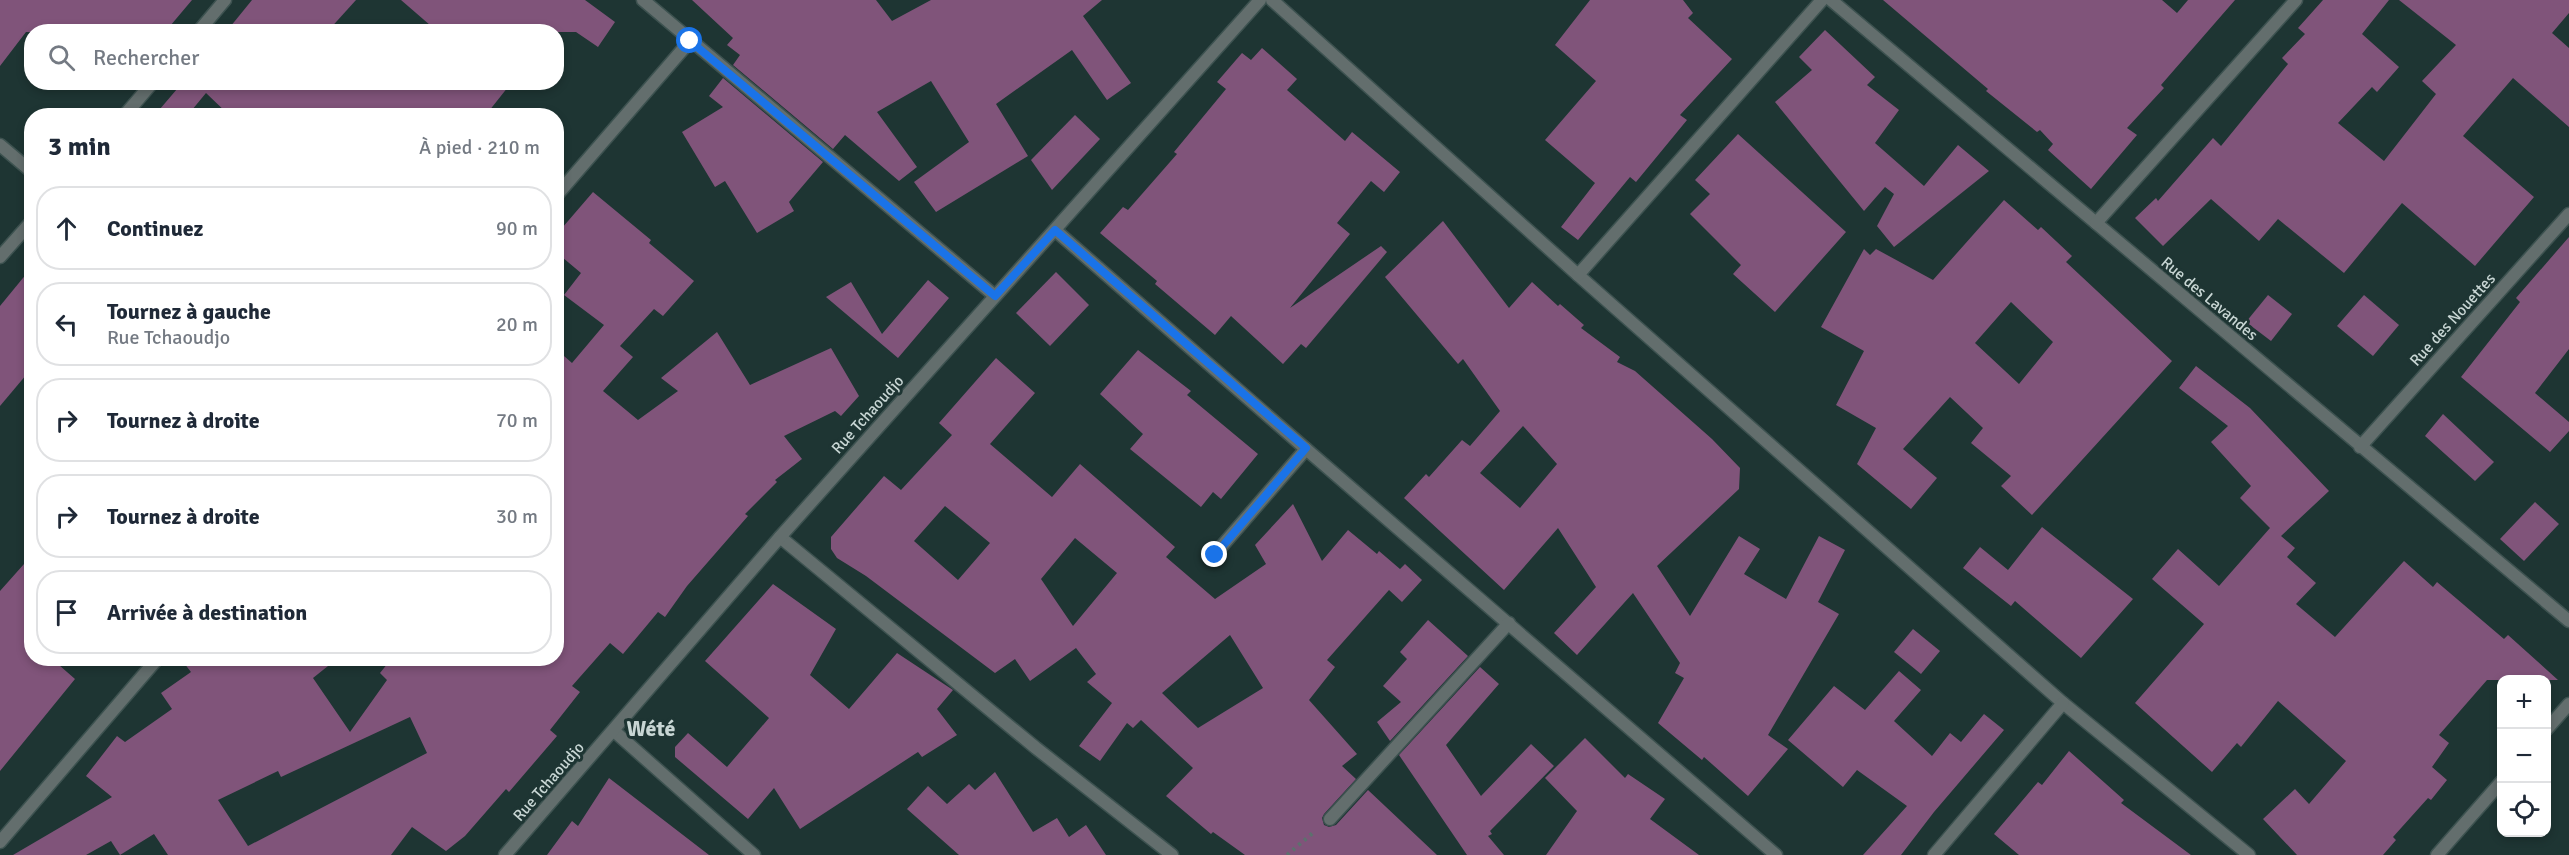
<!DOCTYPE html>
<html lang="fr">
<meta charset="utf-8">
<style>
:root{--surface:#fff;--page:#f2f2f3;--text:#1f2937;--muted:#747a83;--line:#e0e1e3}
body{margin:0;font-family:Signika,sans-serif;background:var(--page);color:var(--text)}
.controls{position:absolute;right:18px;bottom:18px;display:grid;overflow:hidden;border-radius:12px;box-shadow:0 3px 9px #0003}
.controls button{width:54px;height:54px;display:grid;place-items:center;padding:0;border:0;border-bottom:2px solid var(--line);background:var(--surface);color:var(--text);font:30px sans-serif}
.stop{position:absolute;width:18px;height:18px;margin:-14px;border:4px solid #1a73e8;border-radius:50%;background:#fff}
.stop.end{background:#1a73e8;border-color:#fff;box-shadow:0 2px 6px #0008}
.list{margin:0;padding:0;list-style:none}
h2{display:flex;justify-content:space-between;align-items:center;height:78px;margin:0;padding:0 24px;font-size:26px}
h2 small{font-size:20px;font-weight:400;color:var(--muted)}
.list li{display:grid;grid-template-columns:39px 1fr auto;gap:18px;align-items:center;box-sizing:border-box;height:84px;margin:0 12px 12px;padding:0 12px;border:2px solid var(--line);border-radius:24px}
.list b{display:block;font-size:22px;white-space:nowrap}
.list p{margin:0;font-size:20px;white-space:nowrap;color:var(--muted)}
.list em{font-size:20px;font-style:normal;color:var(--muted)}
.icon{flex:none;width:33px;height:33px;fill:none;stroke:currentColor;stroke-width:2;stroke-linecap:round;stroke-linejoin:round}
.map{position:relative;flex:none;width:2569px;height:855px;overflow:hidden}
.search{position:absolute;background:var(--surface);box-shadow:0 3px 9px #0003;left:24px;top:24px;width:540px;height:66px;display:flex;align-items:center;gap:15px;box-sizing:border-box;padding:0 21px;border-radius:24px;color:var(--muted);font-size:22px}
.panel{position:absolute;background:var(--surface);box-shadow:0 3px 9px #0003;left:24px;top:108px;width:540px;height:558px;border-radius:24px}
.map>svg:first-child{display:block}
.building{fill:#80547a;fill-rule:evenodd}
.lines{fill:none;stroke-linecap:round;stroke-linejoin:round}
.minor-casing{stroke:#3d5250;stroke-width:15}
.path{stroke:#5d706e;stroke-width:4;stroke-dasharray:3 4.5;stroke-linecap:butt}
.minor{stroke:#636e6d;stroke-width:12}
.route{stroke:#1a73e8;stroke-width:8}
.labels{text-anchor:middle;stroke-width:6;stroke-linejoin:round;paint-order:stroke}
.street-label{font-size:16px;fill:#c8d6d4;stroke:#1e3533}
.district-label{font-size:22px;font-weight:bold;fill:#c8d6d4;stroke:#1e3533}
</style>
<div class="map">
<svg width="2569" height="855" viewBox="0 0 2569 855">
<rect width="100%" height="100%" fill="#1e3533"/>
<g class="building">
<polygon points="0,0 192,0 165,32 26,32 0,66"/>
<polygon points="252,0 356,0 327,32 226,32"/>
<polygon points="401,0 585,0 615,22 598,47 576,32 438,32"/>
<polygon points="692,0 876,0 892,21 931,0 1102,0 1083,16 1131,83 1107,100 1072,50 996,104 1028,156 936,212 914,182 969,142 931,81 877,112 917,167 899,181 845,135 833,149 733,65 740,55 727,45 733,38"/>
<polygon points="1590,0 1683,0 1693,13 1688,18 1732,59 1680,115 1687,120 1636,182 1630,177 1578,240 1561,227 1595,183 1545,140 1596,81 1555,45"/>
<polygon points="1883,0 2162,0 2177,13 2188,0 2235,0 2161,85 2164,88 2127,128 2137,135 2091,189 2048,150 2053,144 2040,130 2037,132 1986,91 1988,89"/>
<polygon points="2323,0 2389,0 2362,34 2399,67 2377,92 2372,87 2338,123 2384,161 2436,94 2422,81 2456,45 2399,0 2569,0 2569,13 2552,33 2569,48 2569,127 2513,78 2463,136 2534,197 2475,266 2402,203 2344,273 2278,219 2259,241 2211,199 2163,246 2135,218 2156,198 2158,201 2213,138 2221,146 2288,64 2282,58 2305,34 2298,28"/>
<polygon points="1825,30 1875,77 1867,85 1899,110 1875,143 1924,186 1958,145 1989,171 1894,247 1877,226 1894,194 1885,187 1864,211 1775,102 1812,70 1799,57"/>
<polygon points="1262,48 1297,79 1287,90 1345,141 1352,132 1400,172 1384,192 1371,181 1337,223 1350,234 1290,308 1381,246 1387,252 1306,348 1301,344 1283,364 1231,316 1215,335 1155,284 1157,281 1100,233 1123,207 1128,210 1177,154 1174,152 1226,89 1217,82 1242,53 1251,60"/>
<polygon points="723,78 823,162 789,202 794,211 757,233 725,181 715,187 682,132 723,107 709,96"/>
<polygon points="183,82 512,82 485,116 230,116 206,93 187,116 154,116"/>
<polygon points="1075,115 1100,139 1052,190 1031,160"/>
<polygon points="1738,134 1846,232 1775,312 1733,274 1741,265 1690,214 1710,194 1695,180"/>
<path d="M 593,192 L 651,240 L 649,243 L 694,281 L 663,316 L 654,309 L 620,346 L 633,357 L 603,391 L 638,420 L 678,391 L 661,378 L 717,332 L 750,385 L 831,348 L 859,396 L 841,416 L 835,411 L 784,436 L 802,459 L 775,480 L 777,482 L 745,514 L 748,516 L 687,586 L 665,617 L 658,612 L 623,654 L 610,643 L 572,686 L 580,692 L 550,730 L 557,736 L 509,792 L 506,789 L 465,836 L 446,851 L 412,827 L 391,855 L 168,855 L 154,834 L 120,855 L 111,841 L 86,855 L 13,855 L 112,797 L 86,776 L 117,736 L 125,742 L 172,709 L 161,693 L 191,672 L 180,658 L 338,658 L 313,678 L 350,732 L 387,680 L 380,673 L 392,658 L 556,658 L 556,349 L 572,363 L 604,325 L 564,295 L 581,273 L 556,252 L 556,235 ZM 410,717 L 427,753 L 248,846 L 218,800 L 278,771 L 281,777 Z"/>
<path d="M 2004,200 L 2038,230 L 2041,227 L 2072,256 L 2066,262 L 2172,361 L 2032,515 L 2001,486 L 2011,476 L 1971,443 L 1983,428 L 1950,397 L 1903,449 L 1937,478 L 1911,509 L 1857,464 L 1876,428 L 1836,405 L 1864,351 L 1821,327 L 1864,249 L 1870,255 L 1876,249 L 1933,280 ZM 2011,302 L 2053,342 L 2019,384 L 1975,343 Z"/>
<path d="M 1443,221 L 1509,308 L 1532,282 L 1558,306 L 1560,304 L 1584,325 L 1581,328 L 1620,357 L 1617,362 L 1635,371 L 1712,439 L 1740,468 L 1739,489 L 1657,566 L 1690,616 L 1739,536 L 1760,549 L 1744,574 L 1786,599 L 1819,536 L 1845,550 L 1818,602 L 1839,614 L 1768,735 L 1788,749 L 1748,796 L 1704,757 L 1702,760 L 1658,723 L 1684,678 L 1675,673 L 1680,663 L 1633,593 L 1577,655 L 1554,633 L 1596,587 L 1558,528 L 1504,590 L 1404,498 L 1426,474 L 1429,477 L 1462,440 L 1470,446 L 1500,411 L 1463,359 L 1458,364 L 1385,277 ZM 1523,426 L 1557,464 L 1520,508 L 1480,473 Z"/>
<polygon points="2569,237 2569,349 2535,393 2569,422 2569,431 2550,452 2461,377 2520,302 2516,298"/>
<polygon points="32,267 32,368 0,406 0,306"/>
<polygon points="1056,272 1089,305 1050,346 1016,313"/>
<polygon points="928,280 949,298 898,358 826,297 851,282 882,334"/>
<polygon points="2268,295 2292,314 2271,341 2246,322"/>
<polygon points="2364,295 2399,325 2373,356 2337,326"/>
<polygon points="1138,350 1191,391 1187,395 1258,454 1221,499 1213,492 1201,507 1130,449 1143,434 1100,394"/>
<path d="M 996,358 L 1035,393 L 990,444 L 1052,497 L 1080,464 L 1175,547 L 1166,557 L 1215,599 L 1266,564 L 1255,545 L 1293,504 L 1322,561 L 1348,530 L 1377,554 L 1379,551 L 1400,569 L 1405,564 L 1422,580 L 1402,602 L 1389,590 L 1327,660 L 1335,667 L 1309,700 L 1357,754 L 1342,766 L 1356,779 L 1324,814 L 1322,818 L 1324,825 L 1329,827 L 1336,825 L 1368,790 L 1437,855 L 1245,855 L 1213,832 L 1211,834 L 1166,796 L 1193,768 L 1141,720 L 1133,728 L 1127,723 L 1100,761 L 1079,746 L 1112,703 L 1087,682 L 1096,674 L 1076,648 L 1030,681 L 1015,659 L 995,673 L 866,576 L 837,558 L 831,549 L 831,537 L 884,476 L 901,490 L 952,435 L 939,423 ZM 945,506 L 990,543 L 958,580 L 914,541 ZM 1075,538 L 1117,573 L 1073,626 L 1041,579 ZM 1230,635 L 1263,688 L 1198,728 L 1162,693 Z"/>
<polygon points="2196,366 2250,408 2329,491 2281,536 2295,548 2287,557 2316,583 2296,604 2335,637 2404,561 2433,587 2437,582 2504,639 2508,635 2558,680 2487,680 2439,735 2449,743 2432,767 2447,780 2431,800 2428,798 2393,837 2396,840 2383,855 2297,855 2263,819 2295,789 2309,804 2346,761 2278,701 2241,747 2237,743 2212,772 2135,703 2204,624 2152,579 2178,549 2219,586 2270,528 2240,498 2251,486 2211,442 2228,426 2179,388"/>
<polygon points="2443,414 2494,462 2475,481 2425,436"/>
<polygon points="2535,502 2559,524 2524,561 2500,539"/>
<polygon points="2042,527 2133,599 2081,658 2015,601 2011,606 1963,568 1980,547 2008,570"/>
<polygon points="32,555 32,658 51,658 75,679 0,771 0,591"/>
<polygon points="773,584 836,629 810,675 849,709 897,653 953,690 937,709 957,735 922,757 918,752 800,829 774,788 748,819 675,757 675,747 688,733 727,767 769,718 705,661"/>
<polygon points="1428,620 1468,656 1390,741 1377,722 1401,702 1383,686 1407,659 1400,652"/>
<polygon points="1913,629 1940,651 1921,674 1894,652"/>
<polygon points="1480,667 1499,684 1446,745 1481,796 1531,744 1554,766 1490,831 1492,834 1488,836 1504,855 1467,855 1399,755"/>
<polygon points="1899,671 1921,690 1894,721 1932,756 1950,733 1961,742 1984,714 2004,730 1934,812 1901,855 1863,855 1907,806 1857,770 1843,787 1788,740 1834,686 1865,710"/>
<polygon points="1585,738 1625,778 1628,774 1665,799 1650,819 1699,855 1546,855 1577,811 1545,778"/>
<polygon points="2069,751 2124,800 2121,803 2191,855 2019,855 1994,834 2038,782 2042,785"/>
<polygon points="995,772 1033,832 1057,818 1069,837 1086,825 1106,855 959,855 907,809 928,786 947,804 969,784 975,790"/>
<polygon points="609,778 709,855 547,855 572,821 578,826"/>
</g>
<g class="lines">
<g class="minor-casing">
<g id="minor">
<polyline points="643,0 995,296"/>
<polyline points="1272,0 1578,275 2063,703 2249,855"/>
<polyline points="1831,0 2569,621"/>
<polyline points="198,32 225,0"/>
<polyline points="124,116 153,82"/>
<polyline points="0,145 32,172"/>
<polyline points="556,196 690,41"/>
<polyline points="2096,223 2296,0"/>
<polyline points="1055,230 1306,449 1215,554"/>
<polyline points="0,257 32,221"/>
<polyline points="1578,275 1822,0"/>
<polyline points="2360,447 2569,214"/>
<polyline points="1306,449 1776,855"/>
<polyline points="780,537 1036,748 1172,855"/>
<polyline points="2546,730 2569,704"/>
<polyline points="614,731 754,855"/>
<polyline points="1330,819 1509,623"/>
<polyline points="0,842 158,658"/>
<polyline points="505,855 780,537 1260,0"/>
<polyline points="1934,855 2063,703"/>
<polyline points="2437,855 2502,781"/>
</g>
</g>
<polyline class="path" points="1287,855 1314,832"/>
<use href="#minor" class="minor"/>
</g>
<g class="lines">
<polyline class="route" points="690,41 995,296 1055,230 1306,448 1215,555"/>
</g>
<g class="labels">
<g class="street-label">
<text transform="translate(2210 298) rotate(40)" y="6">Rue des Lavandes</text>
<text transform="translate(2452 319) rotate(-48)" y="6">Rue des Nouettes</text>
<text transform="translate(867 414) rotate(-48)" y="6">Rue Tchaoudjo</text>
<text transform="translate(548 781) rotate(-49)" y="6">Rue Tchaoudjo</text>
</g>
<g class="district-label">
<text x="651" y="736">Wété</text>
</g>
</g>
</svg>
<div class="controls">
<button>+</button>
<button>−</button>
<button><svg class="icon" aria-label="locate" viewBox="0 0 24 24"><circle cx="12" cy="12" r="6"/><path d="M12 2v4M12 18v4M2 12h4M18 12h4"/></svg></button>
</div>
<div class="stop" style="left:690px;top:41px"></div>
<div class="stop end" style="left:1215px;top:555px"></div>
<div class="search"><svg class="icon" aria-label="search" viewBox="0 0 24 24"><circle cx="10" cy="10" r="6"/><path d="M15 15l6 6"/></svg>Rechercher</div>
<section class="panel">
<h2>3 min<small>À pied · 210 m</small></h2>
<ul class="list">
<li><svg class="icon" aria-label="ahead" viewBox="0 0 24 24"><path d="M12 20V5M6 11l6-6 6 6"/></svg><div><b>Continuez</b></div><em>90 m</em></li>
<li><svg class="icon" aria-label="left" viewBox="0 0 24 24"><path d="M17 20v-9H6M10 6l-5 5 5 5"/></svg><div><b>Tournez à gauche</b><p>Rue Tchaoudjo</p></div><em>20 m</em></li>
<li><svg class="icon" aria-label="right" viewBox="0 0 24 24"><path d="M7 20v-9h11M14 6l5 5-5 5"/></svg><div><b>Tournez à droite</b></div><em>70 m</em></li>
<li><svg class="icon" aria-label="right" viewBox="0 0 24 24"><path d="M7 20v-9h11M14 6l5 5-5 5"/></svg><div><b>Tournez à droite</b></div><em>30 m</em></li>
<li><svg class="icon" aria-label="arrive" viewBox="0 0 24 24"><path d="M6 21V4h12l-3 4 3 4H6"/></svg><div><b>Arrivée à destination</b></div></li>
</ul>
</section>
</div>
